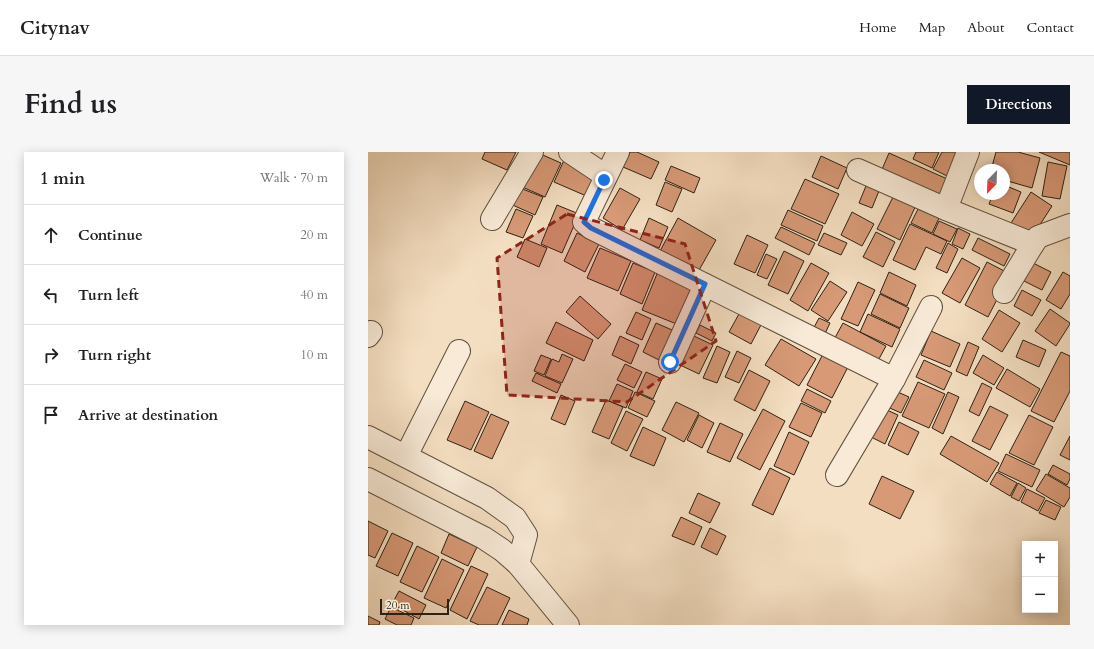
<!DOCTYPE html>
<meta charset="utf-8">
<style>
:root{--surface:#fff;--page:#f6f6f6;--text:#202124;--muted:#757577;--line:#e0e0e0;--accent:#111827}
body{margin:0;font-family:Cardo,serif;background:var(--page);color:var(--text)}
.controls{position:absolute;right:12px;bottom:12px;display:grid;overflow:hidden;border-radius:0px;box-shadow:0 2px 10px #0003}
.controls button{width:36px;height:36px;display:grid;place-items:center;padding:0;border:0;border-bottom:1px solid var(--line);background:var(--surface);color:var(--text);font:20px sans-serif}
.compass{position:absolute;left:606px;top:12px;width:36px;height:36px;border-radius:50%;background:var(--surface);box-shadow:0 2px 10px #0003;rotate:203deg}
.scale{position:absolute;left:12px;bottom:10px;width:69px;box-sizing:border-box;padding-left:4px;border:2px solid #2d2214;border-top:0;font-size:11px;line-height:14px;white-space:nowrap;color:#2d2214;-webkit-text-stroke:3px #f8ead7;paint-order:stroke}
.stop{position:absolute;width:12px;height:12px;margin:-9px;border:3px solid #1a73e8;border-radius:50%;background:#fff}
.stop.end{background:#1a73e8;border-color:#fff;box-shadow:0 1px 4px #0008}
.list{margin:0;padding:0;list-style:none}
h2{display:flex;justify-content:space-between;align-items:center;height:52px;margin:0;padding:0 16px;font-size:17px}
h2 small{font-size:13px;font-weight:400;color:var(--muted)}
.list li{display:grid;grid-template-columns:26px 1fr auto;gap:12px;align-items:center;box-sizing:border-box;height:60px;padding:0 16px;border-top:1px solid var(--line)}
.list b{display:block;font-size:15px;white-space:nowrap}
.list em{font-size:13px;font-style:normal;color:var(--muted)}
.icon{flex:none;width:22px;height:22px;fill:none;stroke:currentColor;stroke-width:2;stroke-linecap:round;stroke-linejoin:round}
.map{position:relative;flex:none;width:702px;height:473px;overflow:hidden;border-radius:0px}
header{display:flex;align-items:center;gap:24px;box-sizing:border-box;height:56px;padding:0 20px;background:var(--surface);border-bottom:1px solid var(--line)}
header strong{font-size:19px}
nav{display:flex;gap:22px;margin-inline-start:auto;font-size:14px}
.intro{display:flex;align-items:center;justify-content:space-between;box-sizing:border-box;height:96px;padding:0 24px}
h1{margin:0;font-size:28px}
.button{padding:10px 18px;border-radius:0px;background:var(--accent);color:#fff;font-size:14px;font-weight:700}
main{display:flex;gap:24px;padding:0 24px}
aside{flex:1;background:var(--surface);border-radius:0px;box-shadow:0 2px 10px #0003}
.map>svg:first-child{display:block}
.building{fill:#d79976;stroke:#2d2214}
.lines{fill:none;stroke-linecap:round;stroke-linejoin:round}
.minor-casing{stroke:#5f513f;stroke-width:24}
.minor{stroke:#f8ead7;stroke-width:22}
.route{stroke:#1a73e8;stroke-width:5}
.marked{fill:#8f2418;fill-opacity:0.2;stroke:#8f2418;stroke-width:3;stroke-dasharray:8 5;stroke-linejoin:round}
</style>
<header>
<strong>Citynav</strong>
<nav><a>Home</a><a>Map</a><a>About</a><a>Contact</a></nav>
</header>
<div class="intro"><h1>Find us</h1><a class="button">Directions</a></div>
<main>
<aside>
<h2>1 min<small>Walk · 70 m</small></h2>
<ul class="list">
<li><svg class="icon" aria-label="ahead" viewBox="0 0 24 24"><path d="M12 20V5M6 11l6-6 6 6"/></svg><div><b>Continue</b></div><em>20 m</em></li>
<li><svg class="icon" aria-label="left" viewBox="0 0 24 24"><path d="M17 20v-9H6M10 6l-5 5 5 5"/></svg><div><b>Turn left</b></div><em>40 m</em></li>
<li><svg class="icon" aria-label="right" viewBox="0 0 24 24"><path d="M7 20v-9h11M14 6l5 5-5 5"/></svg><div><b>Turn right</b></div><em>10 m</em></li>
<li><svg class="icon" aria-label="arrive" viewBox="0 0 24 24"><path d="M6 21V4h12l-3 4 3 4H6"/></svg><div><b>Arrive at destination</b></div></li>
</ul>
</aside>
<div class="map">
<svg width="702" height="473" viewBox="0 0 702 473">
<rect width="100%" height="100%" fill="#f4dec1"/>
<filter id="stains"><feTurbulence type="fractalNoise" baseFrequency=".005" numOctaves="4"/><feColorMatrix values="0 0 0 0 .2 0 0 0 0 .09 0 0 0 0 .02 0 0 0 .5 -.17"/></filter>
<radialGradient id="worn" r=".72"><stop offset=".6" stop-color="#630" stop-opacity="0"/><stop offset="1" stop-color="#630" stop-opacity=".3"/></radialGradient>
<g class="building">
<polygon points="117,0 148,0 139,18 114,7"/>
<polygon points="168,0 193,11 177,45 152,34"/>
<polygon points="262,0 269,0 291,10 283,27 255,15"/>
<polygon points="548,0 571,0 564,16 545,7"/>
<polygon points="574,0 594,0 583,26 565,17"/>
<polygon points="628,0 650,0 672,6 664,36 636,28 636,18 623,18"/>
<polygon points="671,0 702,0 702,13"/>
<polygon points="521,1 586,30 577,51 512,22"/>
<polygon points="453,4 479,16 470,37 444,25"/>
<polygon points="197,6 234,22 223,46 186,30"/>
<polygon points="680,10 699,14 692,47 674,44"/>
<polygon points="303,14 332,26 326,41 297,28"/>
<polygon points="437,27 471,42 457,72 423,57"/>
<polygon points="500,29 513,34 504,56 491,51"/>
<polygon points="297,30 314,37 304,60 288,53"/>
<polygon points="636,33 653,40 645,61 621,52 625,42 636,42"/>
<polygon points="147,34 175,45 167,63 140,51"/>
<polygon points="252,36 272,47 254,78 235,66"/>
<polygon points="663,40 684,54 664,85 643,71"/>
<polygon points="527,41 549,51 532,88 509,77"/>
<polygon points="189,53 211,62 194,101 173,92"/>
<polygon points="148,57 165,64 155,86 138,80"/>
<polygon points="550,57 571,66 564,81 543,71"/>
<polygon points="420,58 455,74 449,89 413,73"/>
<polygon points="484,60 506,72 494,94 473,83"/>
<polygon points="281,66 300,75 291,96 272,88"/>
<polygon points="310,66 348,88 330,120 292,99"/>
<polygon points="571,69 589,77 582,90 565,82"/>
<polygon points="542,72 579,89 573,102 558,95 547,118 525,108"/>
<polygon points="413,75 447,91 441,103 407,86"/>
<polygon points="590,76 602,82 595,97 584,92"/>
<polygon points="508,80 527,90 515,115 495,105"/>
<polygon points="209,81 231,92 217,120 196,109"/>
<polygon points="456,81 479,91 473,103 450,93"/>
<polygon points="379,83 400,93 387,121 366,112"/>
<polygon points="610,86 642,102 636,114 604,98"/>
<polygon points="157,87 179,96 171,115 149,105"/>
<polygon points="580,91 590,97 579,121 568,116"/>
<polygon points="232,96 263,109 250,139 219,126"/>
<polygon points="416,99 436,109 420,142 400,133"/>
<polygon points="398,102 409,107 399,127 389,123"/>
<polygon points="594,106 612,116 592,151 574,141"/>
<polygon points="619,110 642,122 620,165 597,153"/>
<polygon points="265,111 287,120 274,152 252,142"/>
<polygon points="443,111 461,121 440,159 422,148"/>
<polygon points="665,111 683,120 674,138 656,129"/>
<polygon points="291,117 328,133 311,173 274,158"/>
<polygon points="521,120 548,133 539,154 512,141"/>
<polygon points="695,120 702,124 702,142 693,157 678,148"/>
<polygon points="462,129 479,140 460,169 443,158"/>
<polygon points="490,130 507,138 490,174 473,167"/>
<polygon points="654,138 673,148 664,164 646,154"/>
<polygon points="512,142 541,156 532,176 503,162"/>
<polygon points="212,144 243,172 230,187 198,160"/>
<polygon points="682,157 702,171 702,172 688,194 667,179"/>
<polygon points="631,158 652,171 634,200 614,187"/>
<polygon points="268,160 283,167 274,188 258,181"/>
<polygon points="372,160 394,171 383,192 361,180"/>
<polygon points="500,162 532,177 524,195 492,180"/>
<polygon points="451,166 462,171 454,188 442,183"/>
<polygon points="188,170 225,188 216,209 178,191"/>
<polygon points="288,171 311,181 297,211 275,200"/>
<polygon points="475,171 518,194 506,216 463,193"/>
<polygon points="332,173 348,181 344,189 328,181"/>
<polygon points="563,179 592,192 582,215 553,203"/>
<polygon points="252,184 271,193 263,212 244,203"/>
<polygon points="326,184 345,193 331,222 312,213"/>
<polygon points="413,187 448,207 431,234 397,213"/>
<polygon points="655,188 678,198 671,215 648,205"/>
<polygon points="600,190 611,195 599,224 588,219"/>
<polygon points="349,194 362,200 349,231 335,226"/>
<polygon points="369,199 383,206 371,231 357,225"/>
<polygon points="456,200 481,213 464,246 439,233"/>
<polygon points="693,200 702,204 702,239 686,270 663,259"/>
<polygon points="194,202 205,207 194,231 177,224 184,207 191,210"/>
<polygon points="173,203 183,207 176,223 166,219"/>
<polygon points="615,203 636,216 626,233 605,221"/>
<polygon points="556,208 584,221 576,238 548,225"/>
<polygon points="257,212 274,220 266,236 249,228"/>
<polygon points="639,217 672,237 662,255 628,236"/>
<polygon points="381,218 402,229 387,259 366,248"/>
<polygon points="278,220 294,227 285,247 269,240"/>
<polygon points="168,221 193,232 189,241 164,229"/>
<polygon points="550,230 577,242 561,276 534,264"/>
<polygon points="614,231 624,236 611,264 601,259"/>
<polygon points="249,232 265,239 258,256 241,249"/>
<polygon points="439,237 463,249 457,261 433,249"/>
<polygon points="523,237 541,245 533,261 515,253"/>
<polygon points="267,240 287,249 279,265 260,256"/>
<polygon points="580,240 591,245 575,282 564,276"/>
<polygon points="193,243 207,249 197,273 183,267"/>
<polygon points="238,248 255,255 241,287 224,280"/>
<polygon points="97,249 121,260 103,298 79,288"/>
<polygon points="308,250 331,261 316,290 294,278"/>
<polygon points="433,251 454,261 443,285 421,275"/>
<polygon points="510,254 530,263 517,292 497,282"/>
<polygon points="622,254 640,263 622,298 604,289"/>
<polygon points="395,257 417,269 392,318 369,306"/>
<polygon points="258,259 275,267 259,299 243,291"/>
<polygon points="123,262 141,270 124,307 106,299"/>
<polygon points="331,263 346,271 334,296 319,288"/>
<polygon points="661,263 685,275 666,313 641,301"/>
<polygon points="531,270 551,280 540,303 520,293"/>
<polygon points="352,271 375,282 362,310 339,300"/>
<polygon points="275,275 298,286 286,314 262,304"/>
<polygon points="421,280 441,290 426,323 406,314"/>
<polygon points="583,284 631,311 619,330 572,302"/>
<polygon points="702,284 702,308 692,303"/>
<polygon points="638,302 672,318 664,335 630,319"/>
<polygon points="685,313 702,322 702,327 699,333 680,322"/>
<polygon points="402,316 422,326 405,363 384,353"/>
<polygon points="629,320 649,331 642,344 622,332"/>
<polygon points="678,322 702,336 702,345 696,355 668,338"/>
<polygon points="514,324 546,339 532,367 501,352"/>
<polygon points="650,331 658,336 651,349 643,345"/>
<polygon points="659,337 677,346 670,359 653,350"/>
<polygon points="330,341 352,351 342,371 321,361"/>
<polygon points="678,348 693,355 687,368 671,361"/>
<polygon points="313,365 334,375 326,393 304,384"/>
<polygon points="0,369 20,379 7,406 0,403"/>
<polygon points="342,376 358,384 349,403 333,395"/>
<polygon points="24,381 45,391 30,424 8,414"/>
<polygon points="81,382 109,395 100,414 73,401"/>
<polygon points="49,394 71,405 54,440 32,430"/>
<polygon points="74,407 96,418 78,456 56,446"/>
<polygon points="103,414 120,422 99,467 82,458"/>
<polygon points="119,435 142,446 129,473 111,473 102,469"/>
<polygon points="31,439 58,453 51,467 24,452"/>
<polygon points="23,455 46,466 43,473 29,473 17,467"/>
<polygon points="141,458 161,467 159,473 134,473"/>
<polygon points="0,464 12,470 11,473 0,473"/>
</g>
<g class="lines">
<g class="minor-casing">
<g id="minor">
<polyline points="202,0 238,24"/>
<polyline points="250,0 216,70 223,76 526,227"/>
<polyline points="600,0 578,57 665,92 670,85 702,73"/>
<polyline points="490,18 578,57"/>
<polyline points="124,67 164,0"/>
<polyline points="636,140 665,92"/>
<polyline points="0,184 3,180"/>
<polyline points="302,210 337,133"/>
<polyline points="0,285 119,346 147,366 158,383 150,412"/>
<polyline points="38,304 91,199"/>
<polyline points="469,323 526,227 563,155"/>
<polyline points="0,327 116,386 134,398 150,412 200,473"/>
</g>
</g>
<use href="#minor" class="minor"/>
</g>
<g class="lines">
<polyline class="route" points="236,28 216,70 223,76 337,132 302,210"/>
</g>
<path class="marked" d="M 199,62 L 317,92 L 348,189 L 259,250 L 139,243 L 129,106 Z"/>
<rect width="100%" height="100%" filter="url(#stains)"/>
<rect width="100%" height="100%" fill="url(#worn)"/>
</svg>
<div class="controls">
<button>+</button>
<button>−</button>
</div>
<svg class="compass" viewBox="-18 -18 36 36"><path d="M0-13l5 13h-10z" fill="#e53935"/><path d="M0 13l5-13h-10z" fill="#757577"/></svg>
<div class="scale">20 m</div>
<div class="stop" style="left:302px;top:210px"></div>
<div class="stop end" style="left:236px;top:28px"></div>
</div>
</main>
